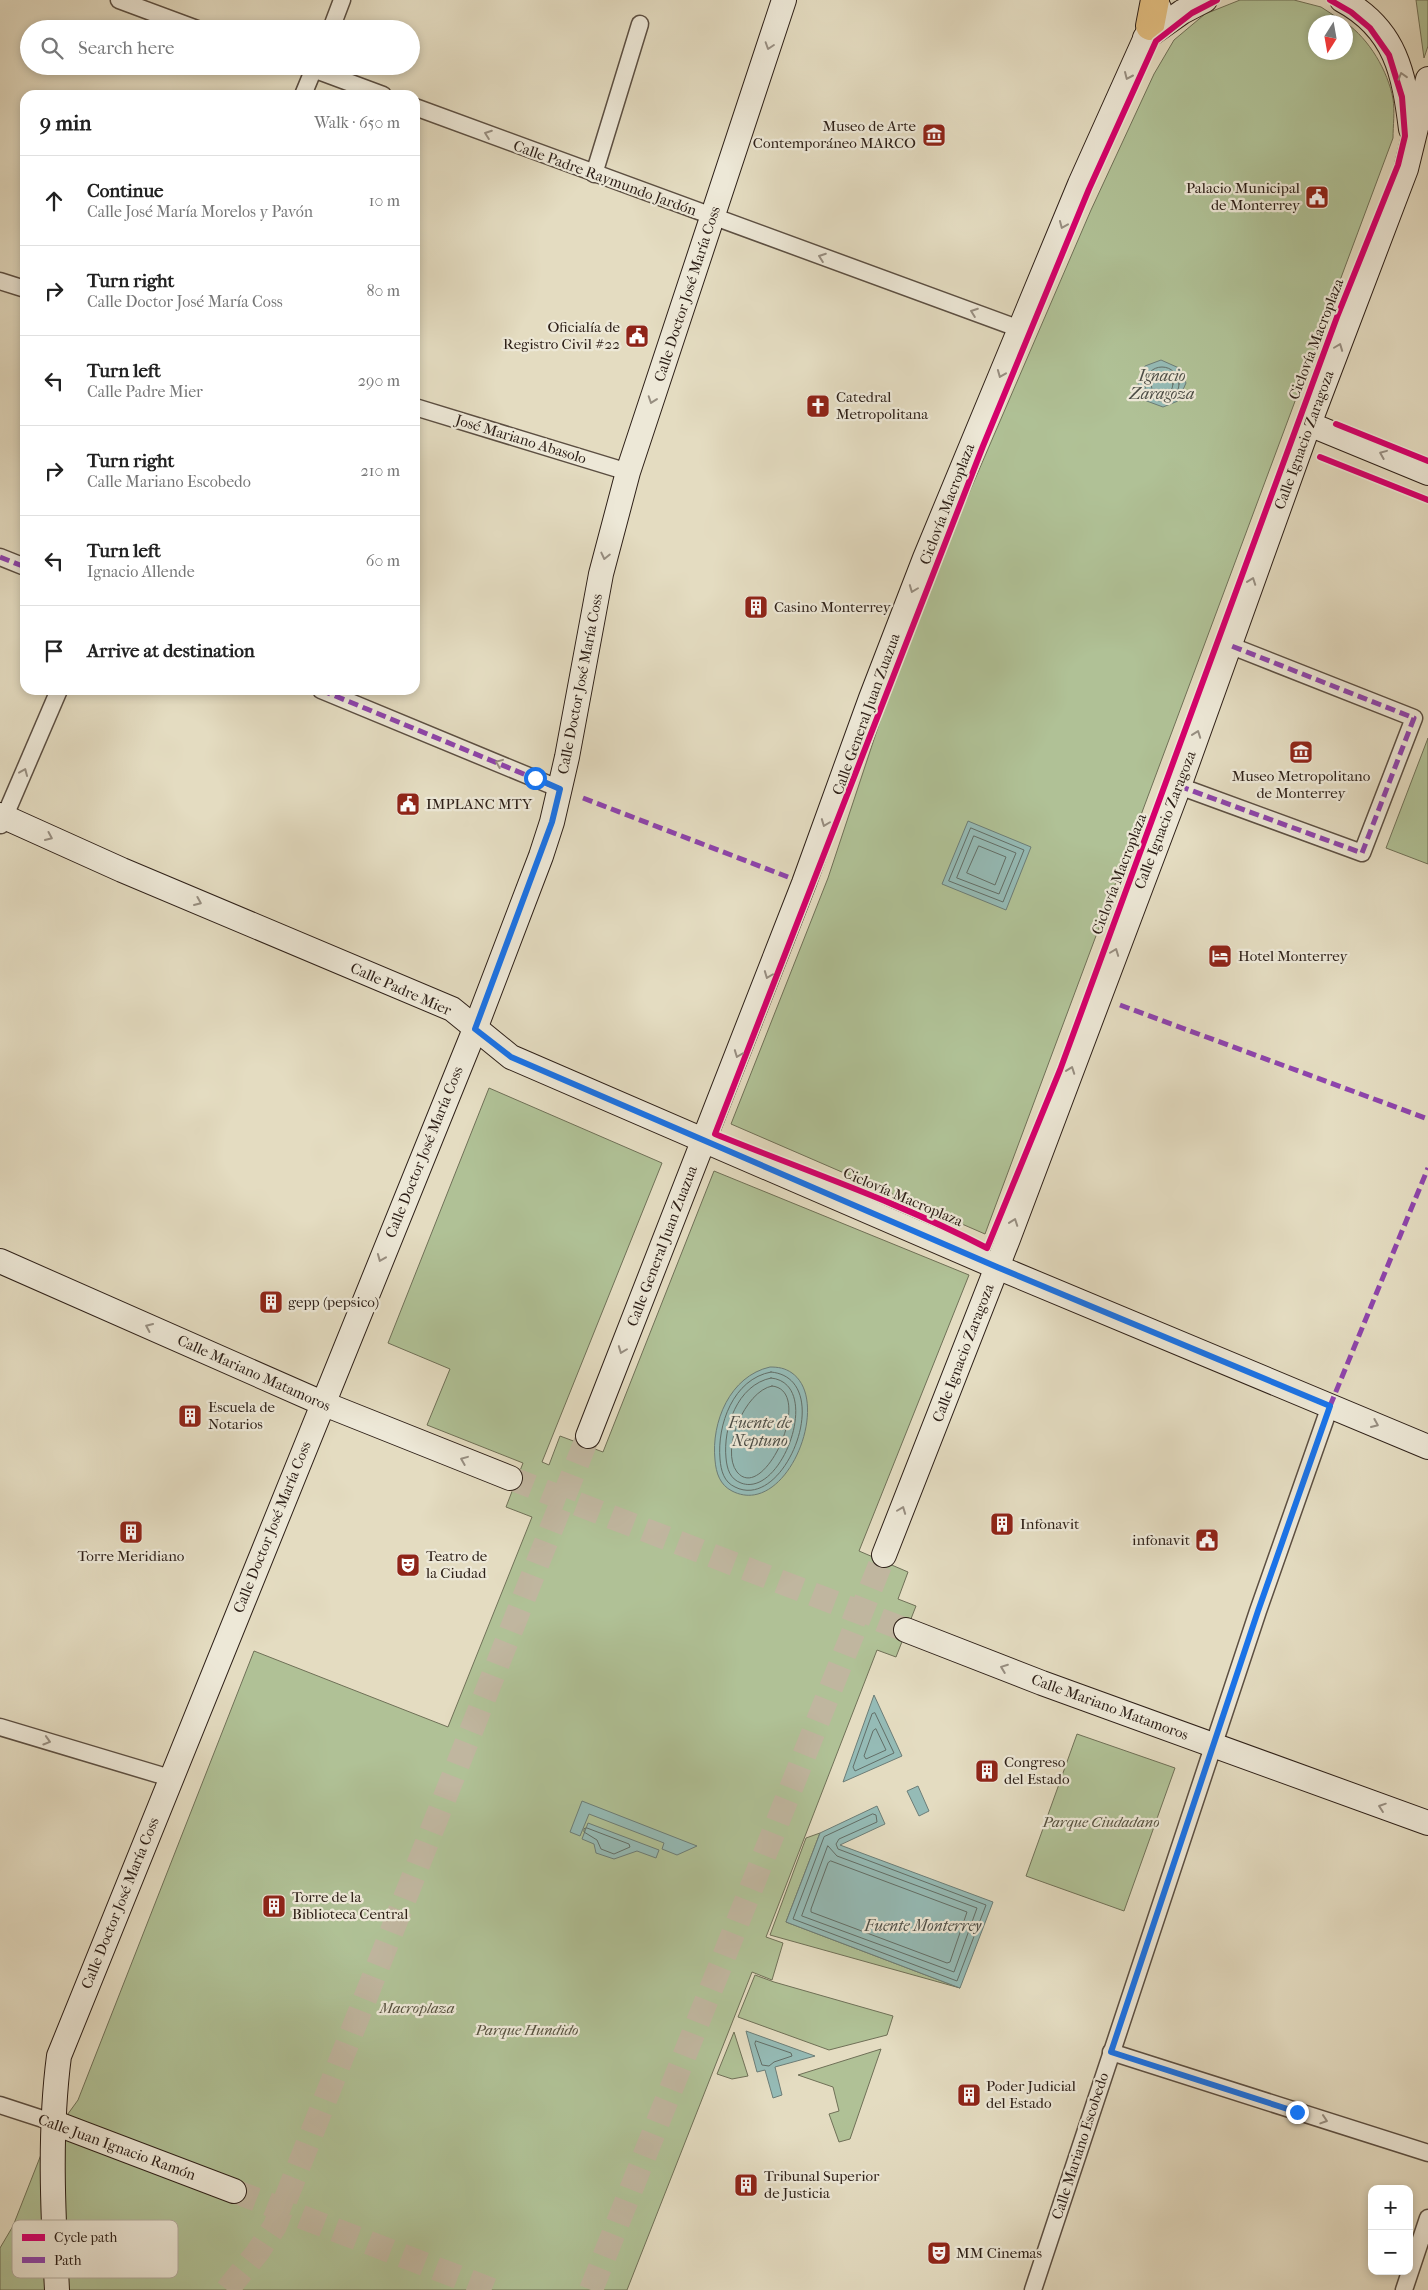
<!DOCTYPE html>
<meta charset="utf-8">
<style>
:root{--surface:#fff;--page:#f6f6f6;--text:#222;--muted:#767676;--line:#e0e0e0}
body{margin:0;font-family:"IM FELL French Canon",serif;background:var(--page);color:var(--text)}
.controls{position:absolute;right:15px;bottom:15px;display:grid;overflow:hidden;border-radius:10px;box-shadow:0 2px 8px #0003}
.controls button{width:45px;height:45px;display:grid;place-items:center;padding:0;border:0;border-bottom:1px solid var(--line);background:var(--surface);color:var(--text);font:25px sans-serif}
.compass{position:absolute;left:1308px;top:15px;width:45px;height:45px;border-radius:50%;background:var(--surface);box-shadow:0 2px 8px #0003;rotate:191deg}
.stop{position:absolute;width:15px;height:15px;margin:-11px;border:4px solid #1a73e8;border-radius:50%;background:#fff}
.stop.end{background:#1a73e8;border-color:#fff;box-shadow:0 1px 5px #0008}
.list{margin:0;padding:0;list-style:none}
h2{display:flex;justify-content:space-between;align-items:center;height:65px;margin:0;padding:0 20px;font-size:21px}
h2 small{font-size:16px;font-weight:400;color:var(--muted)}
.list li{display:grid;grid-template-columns:32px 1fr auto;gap:15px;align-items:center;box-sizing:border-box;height:90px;padding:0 20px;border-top:1px solid var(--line)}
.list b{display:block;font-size:19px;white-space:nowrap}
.list p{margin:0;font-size:16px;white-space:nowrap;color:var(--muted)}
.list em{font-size:16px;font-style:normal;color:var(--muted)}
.icon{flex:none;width:28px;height:28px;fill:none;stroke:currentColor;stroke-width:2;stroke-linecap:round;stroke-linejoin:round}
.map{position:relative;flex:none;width:1428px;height:2290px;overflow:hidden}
.search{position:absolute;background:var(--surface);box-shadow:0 2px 8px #0003;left:20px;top:20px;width:400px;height:55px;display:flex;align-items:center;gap:12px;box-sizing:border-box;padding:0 18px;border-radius:28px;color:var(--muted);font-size:19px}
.panel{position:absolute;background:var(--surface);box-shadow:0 2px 8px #0003;left:20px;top:90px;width:400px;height:605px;border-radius:15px}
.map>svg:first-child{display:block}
.green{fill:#b0c196;stroke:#6f7057}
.water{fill:#95bbb6;stroke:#6c7d77}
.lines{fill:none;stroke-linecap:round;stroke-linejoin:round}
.shore{stroke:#626e67;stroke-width:1}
.secondary-tunnel{stroke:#c0b69f;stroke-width:24;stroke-dasharray:24 12;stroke-linecap:butt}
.street-casing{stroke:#5c4f42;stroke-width:19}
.secondary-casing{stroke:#2e2018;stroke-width:26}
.highway-casing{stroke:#2e2018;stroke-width:30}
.street{stroke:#ede8d7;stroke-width:16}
.secondary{stroke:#ede8d7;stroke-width:24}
.highway{stroke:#e2be80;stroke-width:28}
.quiet{stroke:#8e44ad;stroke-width:5;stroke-dasharray:10 5;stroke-linecap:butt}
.cycleway-casing{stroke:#ede8d7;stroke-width:9}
.cycleway{stroke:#d6006c;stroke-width:6}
.oneway{stroke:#978e81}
.route{stroke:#1a73e8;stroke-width:6}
.labels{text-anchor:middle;stroke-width:4.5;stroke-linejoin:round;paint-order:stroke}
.poi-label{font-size:15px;fill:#2e2018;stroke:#ede8d7;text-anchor:start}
.street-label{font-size:15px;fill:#2e2018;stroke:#ede8d7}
.park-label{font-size:15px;font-style:italic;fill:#55503e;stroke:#ede8d7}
.water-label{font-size:16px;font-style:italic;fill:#4d4e47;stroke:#ede8d7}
.key{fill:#ede8d7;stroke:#b4ac9e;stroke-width:1}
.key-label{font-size:14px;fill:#2e2018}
</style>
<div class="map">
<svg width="1428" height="2290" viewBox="0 0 1428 2290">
<rect width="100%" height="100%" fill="#e4dcc1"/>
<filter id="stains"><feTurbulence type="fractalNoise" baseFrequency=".004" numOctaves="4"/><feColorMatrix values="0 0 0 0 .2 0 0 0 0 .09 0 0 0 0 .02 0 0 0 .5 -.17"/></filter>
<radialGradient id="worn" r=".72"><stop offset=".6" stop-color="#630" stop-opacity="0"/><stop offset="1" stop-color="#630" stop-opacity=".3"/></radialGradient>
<g class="green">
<path d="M 1240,0 L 1294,0 L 1321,7 L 1344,22 L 1316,22 L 1316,52 L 1346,52 L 1346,23 C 1369,39 1388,71 1393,99 C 1395,111 1393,126 1393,138 L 985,1234 L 731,1124 L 828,878 L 900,661 L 960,514 L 1091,210 L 1154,74 L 1174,40 L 1205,14 Z"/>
<polygon points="1416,0 1428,0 1428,46 1424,58"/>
<polygon points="1428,738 1428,864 1386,848"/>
<polygon points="489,1088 662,1163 542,1462 549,1465 560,1436 603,1452 714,1171 969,1275 859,1551 908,1572 898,1599 916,1606 896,1657 877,1650 766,1937 783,1943 772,1980 752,1972 627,2290 0,2290 0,2248 13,2226 44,2147 78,2100 254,1651 448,1727 532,1517 506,1507 523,1463 427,1425 450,1369 388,1343"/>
<polygon points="1077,1734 1175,1768 1124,1911 1026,1876"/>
<polygon points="820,1833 786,1922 960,1988 770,1935 806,1838"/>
<polygon points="755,1975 774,1982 893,2016 887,2035 829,2050 738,2017"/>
<polygon points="734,2032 748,2076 732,2079 717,2074"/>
<polygon points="881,2049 850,2139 839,2142 829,2114 839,2111 833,2087 798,2075"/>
</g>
<g class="water">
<polygon points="1161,360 1179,368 1186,383 1178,401 1163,407 1144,400 1138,384 1145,366"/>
<polygon points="968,821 1031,847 1006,910 942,884"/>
<path d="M 770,1367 C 778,1367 785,1368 792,1373 C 833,1402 786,1519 732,1491 C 720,1485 716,1473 715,1460 C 711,1422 730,1376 770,1367 Z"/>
<polygon points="874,1695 902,1756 843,1782"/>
<polygon points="918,1786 929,1811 919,1816 907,1791"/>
<polygon points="582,1801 697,1846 677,1855 662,1849 664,1843 589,1814 580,1836 570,1832"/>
<polygon points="877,1806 885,1824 840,1845 993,1902 960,1988 786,1922 820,1833"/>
<polygon points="588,1823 659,1850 656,1858 637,1851 614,1859 596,1853 594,1844 582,1839"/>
<polygon points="746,2031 815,2056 775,2067 782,2095 773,2098 765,2070 757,2072"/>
</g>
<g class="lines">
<g class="shore">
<circle cx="1162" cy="384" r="17"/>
<circle cx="1162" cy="384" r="11"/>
<polygon points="971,828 1024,850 1003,902 949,881"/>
<polygon points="974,836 1016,853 999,894 957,878"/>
<polygon points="979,846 1006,857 995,885 967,873"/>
<path d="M 771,1372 C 837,1378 786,1513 735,1487 C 724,1482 721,1471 720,1459 C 717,1425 733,1379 771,1372 Z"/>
<path d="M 771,1378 C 824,1383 782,1499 741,1483 C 730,1479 727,1469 726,1458 C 723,1428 737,1385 771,1378 Z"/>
<path d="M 772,1386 C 816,1390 764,1505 737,1472 C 720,1450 745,1391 772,1386 Z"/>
<polygon points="875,1713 894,1753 855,1771 853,1767 872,1714"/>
<polygon points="876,1729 886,1750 866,1759 864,1756 873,1731"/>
<polygon points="873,1814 876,1815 877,1822 839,1839 836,1844 838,1849 986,1905 957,1981 793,1919 824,1837"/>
<polygon points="587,1828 629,1844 630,1847 614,1854 601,1849 597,1840 584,1832 584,1829"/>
<polygon points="828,1846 837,1856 977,1908 954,1972 802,1916"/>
<polygon points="831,1861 967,1912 950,1962 947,1963 811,1912 811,1909 828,1863"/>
<polygon points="756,2041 791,2053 792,2056 774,2062 769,2066 762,2065 755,2044"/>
</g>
<g class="secondary-tunnel">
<polyline points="510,1478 906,1630"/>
<polyline points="234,2191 492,2290"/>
<polyline points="227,2290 257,2253 275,2226 588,1436"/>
<polyline points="591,2290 884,1555"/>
</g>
<g class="street-casing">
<g id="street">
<polyline points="119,0 197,29"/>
<polyline points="331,29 342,0"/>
<polyline points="305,66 383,95"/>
<polyline points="303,95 315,66"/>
<polyline points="415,107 1020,329"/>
<polyline points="594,174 640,24"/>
<polyline points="0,281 25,289"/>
<polyline points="415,407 628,472"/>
<polyline points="0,557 25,567"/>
<polyline points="321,690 560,789"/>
<polyline points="1179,786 1362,853 1414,718 1229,645"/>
<polyline points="1,825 59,690"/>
<polyline points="0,1727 170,1778"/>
<polyline points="1111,2052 1428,2153"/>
<polyline points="0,2105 55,2123"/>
<polyline points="1033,2290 1258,1611 1330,1406"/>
<polyline points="1404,2290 1428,2218"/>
</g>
</g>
<g class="secondary-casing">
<g id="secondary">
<path d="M 1342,0 C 1396,29 1404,74 1411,129"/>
<polyline points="1145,38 1182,12 1205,0"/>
<polyline points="1309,424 1428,473"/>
<polyline points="0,815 122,870 452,1009 511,1057 997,1267 1428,1447"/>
<polyline points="0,1261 322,1403 510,1478"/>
<polyline points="588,1436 804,883 871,698 925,558 1080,184 1159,8"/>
<polyline points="884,1555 1008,1239 1179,786 1309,424 1406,169 1428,79"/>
<polyline points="906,1630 1042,1683 1428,1823"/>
<polyline points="55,2123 234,2191"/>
<path d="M 57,2290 C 53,2213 49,2132 59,2056 L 475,1029 L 541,856 L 552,822 L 567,757 L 601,574 L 628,472 L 784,0"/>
</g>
</g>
<g class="highway-casing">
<polyline id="highway" points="1150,26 1155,0"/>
</g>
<use href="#street" class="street"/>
<use href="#secondary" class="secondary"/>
<use href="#highway" class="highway"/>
<g class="quiet">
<polyline points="0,557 25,567"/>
<polyline points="321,690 560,789"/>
<polyline points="1179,786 1362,853 1414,718 1229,645"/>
<polyline points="583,798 788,877"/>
<polyline points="1120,1005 1428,1119"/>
<polyline points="1330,1406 1428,1168"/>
</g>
<g class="cycleway-casing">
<g id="cycleway">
<path d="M 1217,0 L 1192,13 L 1156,41 L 1089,189 L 983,446 L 715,1134 C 806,1171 901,1203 987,1248 L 1060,1070 L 1337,317 L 1398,165 L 1405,136 L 1402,97 L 1389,55 L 1370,28 L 1351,12 L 1330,0"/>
<polyline points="1336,424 1428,461"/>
<polyline points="1320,457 1428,500"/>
</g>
</g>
<use href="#cycleway" class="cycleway"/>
</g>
<defs><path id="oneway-chevron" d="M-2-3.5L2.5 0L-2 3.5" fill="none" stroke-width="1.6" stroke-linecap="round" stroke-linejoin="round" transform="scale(1.25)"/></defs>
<g class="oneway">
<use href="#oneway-chevron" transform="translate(769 46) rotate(108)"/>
<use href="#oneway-chevron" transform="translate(1128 76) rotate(114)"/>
<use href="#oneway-chevron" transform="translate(1402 76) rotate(-107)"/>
<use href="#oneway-chevron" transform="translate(488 134) rotate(-160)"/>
<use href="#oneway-chevron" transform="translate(1063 225) rotate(113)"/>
<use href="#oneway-chevron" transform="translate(822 257) rotate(-160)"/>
<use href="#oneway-chevron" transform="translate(974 312) rotate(-160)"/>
<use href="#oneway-chevron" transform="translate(1339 347) rotate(-69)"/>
<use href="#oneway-chevron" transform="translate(1001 374) rotate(112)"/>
<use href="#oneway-chevron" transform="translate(652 400) rotate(109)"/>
<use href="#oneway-chevron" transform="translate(1383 454) rotate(-158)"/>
<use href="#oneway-chevron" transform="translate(605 556) rotate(103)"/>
<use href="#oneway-chevron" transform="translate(1252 581) rotate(-70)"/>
<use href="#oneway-chevron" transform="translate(913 589) rotate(111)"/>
<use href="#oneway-chevron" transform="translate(1197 734) rotate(-70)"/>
<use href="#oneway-chevron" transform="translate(499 763) rotate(-158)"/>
<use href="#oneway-chevron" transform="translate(24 772) rotate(-67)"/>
<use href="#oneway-chevron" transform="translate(825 823) rotate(111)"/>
<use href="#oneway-chevron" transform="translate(49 837) rotate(24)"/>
<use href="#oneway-chevron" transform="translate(198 902) rotate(23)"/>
<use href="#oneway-chevron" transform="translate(1115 952) rotate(-69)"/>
<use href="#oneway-chevron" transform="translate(768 975) rotate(111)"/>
<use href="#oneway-chevron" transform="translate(738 1054) rotate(111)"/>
<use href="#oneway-chevron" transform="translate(1071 1070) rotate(-70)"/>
<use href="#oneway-chevron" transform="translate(1014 1222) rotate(-70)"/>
<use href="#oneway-chevron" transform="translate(381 1258) rotate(112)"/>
<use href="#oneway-chevron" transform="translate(149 1327) rotate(-156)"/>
<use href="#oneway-chevron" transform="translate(622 1350) rotate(111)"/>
<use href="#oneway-chevron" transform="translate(1375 1424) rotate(23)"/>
<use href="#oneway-chevron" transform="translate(464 1460) rotate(-158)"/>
<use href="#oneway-chevron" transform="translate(902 1510) rotate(-69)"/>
<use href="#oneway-chevron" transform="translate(1004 1668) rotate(-159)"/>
<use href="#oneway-chevron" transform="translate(47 1741) rotate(17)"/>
<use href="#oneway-chevron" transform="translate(1382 1807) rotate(-161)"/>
<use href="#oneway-chevron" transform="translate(1324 2120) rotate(18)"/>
</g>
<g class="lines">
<polyline class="route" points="535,778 560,789 552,822 475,1029 511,1057 997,1267 1330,1406 1258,1611 1111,2052 1297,2112"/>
</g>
<defs>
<g id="museum-square" transform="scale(1.25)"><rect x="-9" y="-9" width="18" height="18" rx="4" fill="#8f2418" stroke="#ede8d7"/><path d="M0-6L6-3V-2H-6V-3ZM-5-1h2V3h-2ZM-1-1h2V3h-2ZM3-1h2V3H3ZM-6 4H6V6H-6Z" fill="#fff"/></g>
<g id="civic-square" transform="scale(1.25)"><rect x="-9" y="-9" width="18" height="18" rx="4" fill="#8f2418" stroke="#ede8d7"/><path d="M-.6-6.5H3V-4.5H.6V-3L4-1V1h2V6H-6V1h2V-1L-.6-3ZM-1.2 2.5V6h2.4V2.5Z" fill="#fff"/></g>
<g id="church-square" transform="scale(1.25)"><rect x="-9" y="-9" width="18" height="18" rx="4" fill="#8f2418" stroke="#ede8d7"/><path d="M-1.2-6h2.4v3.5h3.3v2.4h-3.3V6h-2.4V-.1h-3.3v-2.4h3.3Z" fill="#fff"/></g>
<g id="building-square" transform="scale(1.25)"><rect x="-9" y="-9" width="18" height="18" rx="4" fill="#8f2418" stroke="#ede8d7"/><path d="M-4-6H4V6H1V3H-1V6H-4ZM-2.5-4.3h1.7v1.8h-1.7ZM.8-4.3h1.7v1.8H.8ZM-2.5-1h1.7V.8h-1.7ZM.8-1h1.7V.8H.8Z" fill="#fff"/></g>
<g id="hotel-square" transform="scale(1.25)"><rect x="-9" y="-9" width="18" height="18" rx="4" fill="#8f2418" stroke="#ede8d7"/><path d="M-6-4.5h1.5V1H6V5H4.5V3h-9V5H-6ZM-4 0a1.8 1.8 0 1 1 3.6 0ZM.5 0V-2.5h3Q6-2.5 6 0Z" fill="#fff"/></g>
<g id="theatre-square" transform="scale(1.25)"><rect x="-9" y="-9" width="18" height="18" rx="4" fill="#8f2418" stroke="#ede8d7"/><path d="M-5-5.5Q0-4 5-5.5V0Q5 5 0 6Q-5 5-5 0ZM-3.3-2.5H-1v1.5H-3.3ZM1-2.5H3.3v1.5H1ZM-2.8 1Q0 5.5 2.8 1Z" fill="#fff"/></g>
</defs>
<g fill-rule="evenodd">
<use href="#museum-square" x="934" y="135"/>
<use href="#civic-square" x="1317" y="197"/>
<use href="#civic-square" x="637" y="336"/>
<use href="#church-square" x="818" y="406"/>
<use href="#building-square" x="756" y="607"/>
<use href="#museum-square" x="1301" y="752"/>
<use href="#civic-square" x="408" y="804"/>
<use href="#hotel-square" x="1220" y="956"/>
<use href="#building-square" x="271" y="1302"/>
<use href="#building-square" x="190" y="1416"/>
<use href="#building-square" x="1002" y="1524"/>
<use href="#building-square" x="131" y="1532"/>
<use href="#civic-square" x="1207" y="1540"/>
<use href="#theatre-square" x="408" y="1565"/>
<use href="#building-square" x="987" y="1771"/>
<use href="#building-square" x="274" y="1906"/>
<use href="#building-square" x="969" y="2095"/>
<use href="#building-square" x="746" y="2185"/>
<use href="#theatre-square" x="939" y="2253"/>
</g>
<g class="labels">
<g class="poi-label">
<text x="916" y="131" text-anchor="end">Museo de Arte<tspan x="916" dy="17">Contemporáneo MARCO</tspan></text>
<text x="1300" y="193" text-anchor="end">Palacio Municipal<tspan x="1300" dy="17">de Monterrey</tspan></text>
<text x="620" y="332" text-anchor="end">Oficialía de<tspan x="620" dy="17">Registro Civil #22</tspan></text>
<text x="836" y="402">Catedral<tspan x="836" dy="17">Metropolitana</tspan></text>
<text x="774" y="612">Casino Monterrey</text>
<text x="1301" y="781" text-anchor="middle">Museo Metropolitano<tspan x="1301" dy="17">de Monterrey</tspan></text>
<text x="426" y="809">IMPLANC MTY</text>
<text x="1238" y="961">Hotel Monterrey</text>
<text x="288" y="1307">gepp (pepsico)</text>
<text x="208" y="1412">Escuela de<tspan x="208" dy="17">Notarios</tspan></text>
<text x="1020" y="1529">Infonavit</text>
<text x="1190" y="1545" text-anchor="end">infonavit</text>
<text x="131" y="1561" text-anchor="middle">Torre Meridiano</text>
<text x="426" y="1561">Teatro de<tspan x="426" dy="17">la Ciudad</tspan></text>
<text x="1004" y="1767">Congreso<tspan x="1004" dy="17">del Estado</tspan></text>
<text x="292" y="1902">Torre de la<tspan x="292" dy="17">Biblioteca Central</tspan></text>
<text x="986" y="2091">Poder Judicial<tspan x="986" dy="17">del Estado</tspan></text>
<text x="764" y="2181">Tribunal Superior<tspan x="764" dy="17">de Justicia</tspan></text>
<text x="956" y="2258">MM Cinemas</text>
</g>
<g class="street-label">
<text transform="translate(605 178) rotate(20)" y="5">Calle Padre Raymundo Jardón</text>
<text transform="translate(687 294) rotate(-72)" y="5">Calle Doctor José María Coss</text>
<text transform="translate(1316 339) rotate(-69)" y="5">Ciclovía Macroplaza</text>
<text transform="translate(521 439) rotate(17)" y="5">José Mariano Abasolo</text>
<text transform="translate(1304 440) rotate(-70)" y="5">Calle Ignacio Zaragoza</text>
<text transform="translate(947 504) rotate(-69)" y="5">Ciclovía Macroplaza</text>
<text transform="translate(580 684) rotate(-79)" y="5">Calle Doctor José María Coss</text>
<text transform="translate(866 714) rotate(-70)" y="5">Calle General Juan Zuazua</text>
<text transform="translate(1165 820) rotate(-69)" y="5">Calle Ignacio Zaragoza</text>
<text transform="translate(1119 874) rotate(-69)" y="5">Ciclovía Macroplaza</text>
<text transform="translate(401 989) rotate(24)" y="5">Calle Padre Mier</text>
<text transform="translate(424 1152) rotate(-68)" y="5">Calle Doctor José María Coss</text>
<text transform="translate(903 1197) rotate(23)" y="5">Ciclovía Macroplaza</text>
<text transform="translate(662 1246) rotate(-69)" y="5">Calle General Juan Zuazua</text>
<text transform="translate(963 1353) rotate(-69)" y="5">Calle Ignacio Zaragoza</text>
<text transform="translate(254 1373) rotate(24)" y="5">Calle Mariano Matamoros</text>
<text transform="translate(272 1527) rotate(-68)" y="5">Calle Doctor José María Coss</text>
<text transform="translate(1110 1707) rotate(20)" y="5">Calle Mariano Matamoros</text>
<text transform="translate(120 1903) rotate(-68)" y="5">Calle Doctor José María Coss</text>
<text transform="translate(1080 2146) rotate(-72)" y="5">Calle Mariano Escobedo</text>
<text transform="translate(117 2147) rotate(20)" y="5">Calle Juan Ignacio Ramón</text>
</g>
<g class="park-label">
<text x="1101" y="1827">Parque Ciudadano</text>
<text x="417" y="2013">Macroplaza</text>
<text x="527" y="2035">Parque Hundido</text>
</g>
<g class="water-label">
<text x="1162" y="381">Ignacio<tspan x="1162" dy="18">Zaragoza</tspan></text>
<text x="760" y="1428">Fuente de<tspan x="760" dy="18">Neptuno</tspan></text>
<text x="923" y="1931">Fuente Monterrey</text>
</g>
</g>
<rect x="12" y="2220" width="166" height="58" rx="8" class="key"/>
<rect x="22" y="2234" width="23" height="7" fill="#d6006c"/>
<rect x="22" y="2257" width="23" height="6" fill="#8e44ad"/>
<g class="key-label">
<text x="54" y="2242">Cycle path</text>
<text x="54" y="2265">Path</text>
</g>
<rect width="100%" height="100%" filter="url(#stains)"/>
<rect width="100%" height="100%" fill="url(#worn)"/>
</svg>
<div class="controls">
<button>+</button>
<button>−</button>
</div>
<svg class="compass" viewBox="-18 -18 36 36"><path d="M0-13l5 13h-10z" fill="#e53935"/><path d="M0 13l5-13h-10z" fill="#767676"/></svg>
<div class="stop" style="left:535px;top:778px"></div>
<div class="stop end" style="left:1297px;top:2112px"></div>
<div class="search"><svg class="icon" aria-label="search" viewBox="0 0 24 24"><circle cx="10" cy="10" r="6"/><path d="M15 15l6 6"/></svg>Search here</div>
<section class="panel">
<h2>9 min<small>Walk · 650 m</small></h2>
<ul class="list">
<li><svg class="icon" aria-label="ahead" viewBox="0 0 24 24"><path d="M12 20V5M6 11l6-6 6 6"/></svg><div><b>Continue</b><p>Calle José María Morelos y Pavón</p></div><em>10 m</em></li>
<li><svg class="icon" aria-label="right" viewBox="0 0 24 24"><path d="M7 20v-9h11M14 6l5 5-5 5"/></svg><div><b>Turn right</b><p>Calle Doctor José María Coss</p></div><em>80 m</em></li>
<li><svg class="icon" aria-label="left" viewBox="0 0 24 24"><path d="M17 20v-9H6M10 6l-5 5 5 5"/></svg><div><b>Turn left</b><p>Calle Padre Mier</p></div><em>290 m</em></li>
<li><svg class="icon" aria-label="right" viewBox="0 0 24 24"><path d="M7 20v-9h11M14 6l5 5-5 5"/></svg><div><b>Turn right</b><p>Calle Mariano Escobedo</p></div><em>210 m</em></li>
<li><svg class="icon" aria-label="left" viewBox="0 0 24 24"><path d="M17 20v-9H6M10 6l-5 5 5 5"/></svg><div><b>Turn left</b><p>Ignacio Allende</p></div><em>60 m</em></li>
<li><svg class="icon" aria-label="arrive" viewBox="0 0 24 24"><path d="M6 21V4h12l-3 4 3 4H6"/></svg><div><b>Arrive at destination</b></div></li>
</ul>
</section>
</div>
